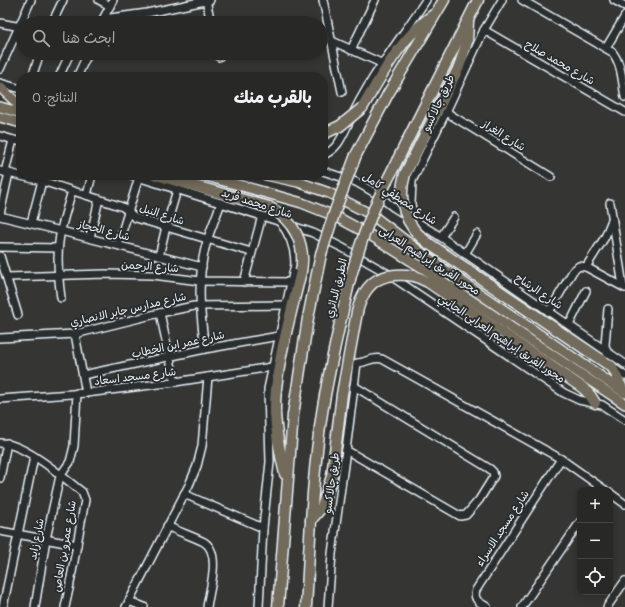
<!DOCTYPE html>
<html lang="ar">
<meta charset="utf-8">
<style>
:root{--surface:#282827;--page:#30302f;--text:#f1f3f6;--muted:#a5a6a7;--line:#444}
body{margin:0;font-family:Pangolin,"Playpen Sans Arabic",sans-serif;background:var(--page);color:var(--text);direction:rtl}
.controls{position:absolute;right:12px;bottom:12px;display:grid;overflow:hidden;border-radius:8px;box-shadow:0 2px 6px #0003}
.controls button{width:36px;height:36px;display:grid;place-items:center;padding:0;border:0;border-bottom:1px solid var(--line);background:var(--surface);color:var(--text);font:20px sans-serif}
.list{margin:0;padding:0;list-style:none}
h2{display:flex;justify-content:space-between;align-items:center;height:52px;margin:0;padding:0 16px;font-size:17px}
h2 small{font-size:13px;font-weight:400;color:var(--muted)}
.icon{flex:none;width:22px;height:22px;fill:none;stroke:currentColor;stroke-width:2;stroke-linecap:round;stroke-linejoin:round}
.map{position:relative;flex:none;width:625px;height:607px;overflow:hidden;direction:ltr}
.search{position:absolute;background:var(--surface);box-shadow:0 2px 6px #0003;left:16px;top:16px;width:312px;height:44px;display:flex;align-items:center;gap:10px;box-sizing:border-box;padding:0 14px;border-radius:22px;color:var(--muted);font-size:15px}
.panel{position:absolute;background:var(--surface);box-shadow:0 2px 6px #0003;left:16px;top:72px;width:312px;height:108px;border-radius:16px;direction:rtl}
.map>svg:first-child{display:block}
.lines{fill:none;stroke-linecap:round;stroke-linejoin:round}
.minor-casing{stroke:#e8f1f8;stroke-width:10}
.major-casing{stroke:#e8f1f8;stroke-width:12}
.highway-casing{stroke:#e8f1f8;stroke-width:13}
.minor{stroke:#2a2d2e;stroke-width:7}
.major{stroke:#726b5a;stroke-width:9}
.highway{stroke:#726b5a;stroke-width:10}
.highway-bridge-casing{stroke:#e8f1f8;stroke-width:13;stroke-linecap:butt}
.highway-bridge{stroke:#726b5a;stroke-width:10}
.labels{text-anchor:middle;stroke-width:4;stroke-linejoin:round;paint-order:stroke}
.street-label{font-size:11px;fill:#e8f1f8;stroke:#2a2d2e}
</style>
<div class="map">
<svg width="625" height="607" viewBox="0 0 625 607">
<rect width="100%" height="100%" fill="#353634"/>
<filter id="ink" filterUnits="userSpaceOnUse"><feTurbulence type="fractalNoise" baseFrequency=".025" numOctaves="2"/><feDisplacementMap in="SourceGraphic" scale="8" xChannelSelector="R" yChannelSelector="G"/><feConvolveMatrix kernelMatrix="1 2 1 2 8 2 1 2 1" color-interpolation-filters="sRGB"/></filter>
<g filter="url(#ink)">
<g class="lines">
<g class="minor-casing">
<g id="minor">
<polyline points="99,0 110,6"/>
<polyline points="206,0 211,23"/>
<polyline points="323,0 342,92"/>
<path d="M 522,0 L 612,52 C 622,64 622,81 625,97"/>
<polyline points="614,0 625,6"/>
<polyline points="103,19 147,13 210,0"/>
<polyline points="102,21 113,0"/>
<polyline points="0,23 21,27"/>
<polyline points="52,23 63,0"/>
<polyline points="484,30 625,112"/>
<polyline points="332,41 381,63"/>
<polyline points="606,48 625,16"/>
<polyline points="351,50 375,0"/>
<polyline points="218,53 219,57"/>
<polyline points="0,69 31,0"/>
<polyline points="32,77 40,53"/>
<polyline points="59,77 70,53"/>
<polyline points="77,77 88,53"/>
<polyline points="0,83 21,89"/>
<polyline points="446,112 551,177"/>
<polyline points="0,136 21,142"/>
<path d="M 323,155 C 339,149 343,134 350,120 C 370,76 400,40 426,0"/>
<path d="M 0,171 L 42,181 L 120,206 C 127,208 130,215 136,218 L 251,252"/>
<polyline points="323,171 356,182 375,193 393,207 441,237 625,364"/>
<polyline points="5,172 13,140"/>
<polyline points="131,175 278,221 313,233 343,248 385,272 564,393 579,400 602,405 625,420"/>
<polyline points="87,195 92,175"/>
<polyline points="610,203 623,286"/>
<polyline points="0,214 9,173"/>
<polyline points="0,216 61,231 202,267"/>
<polyline points="414,220 411,204 412,181 446,112 484,30 502,0"/>
<polyline points="31,223 42,181"/>
<polyline points="441,237 454,217"/>
<polyline points="90,238 99,199"/>
<polyline points="118,245 139,177"/>
<polyline points="0,247 58,248"/>
<polyline points="465,254 477,234"/>
<polyline points="0,256 18,315"/>
<polyline points="159,256 166,227 177,190"/>
<polyline points="586,267 605,237 612,220"/>
<polyline points="7,277 105,274 153,275 200,281 291,282"/>
<polyline points="244,282 262,216"/>
<path d="M 61,298 C 58,276 56,252 61,230 C 64,217 68,204 72,191"/>
<polyline points="549,312 573,271 579,266 586,267 625,288"/>
<polyline points="160,313 175,382"/>
<polyline points="569,325 586,291"/>
<polyline points="75,334 86,393"/>
<polyline points="0,338 75,334 160,313 194,306 286,305"/>
<path d="M 205,349 C 200,312 196,274 208,238 C 212,226 217,214 221,203"/>
<polyline points="607,353 605,345 608,309"/>
<polyline points="612,367 625,376"/>
<polyline points="83,375 205,349 279,336"/>
<polyline points="0,399 86,393 175,382 272,367"/>
<path d="M 0,443 C 24,443 63,477 82,492 L 85,500 L 69,589 L 65,607"/>
<polyline points="346,450 460,516 466,515 479,500 494,476 493,472 490,469 354,386"/>
<polyline points="0,478 7,443"/>
<polyline points="610,493 625,504"/>
<polyline points="184,494 263,528"/>
<path d="M 167,526 C 179,532 192,536 204,542 C 222,553 209,591 207,607"/>
<polyline points="0,531 77,545"/>
<polyline points="129,601 144,607"/>
<polyline points="3,607 34,457"/>
<polyline points="35,607 46,539 60,476 70,462 74,446 77,393"/>
<polyline points="126,607 189,485 197,466 202,446 208,377"/>
<path d="M 259,607 L 263,528 L 270,462 L 268,389 L 295,264 C 295,248 290,234 279,221"/>
<path d="M 328,607 L 332,554 L 346,450 L 357,363 C 366,363 372,356 382,359 L 561,459 L 605,490"/>
<path d="M 487,607 C 479,602 473,600 476,590 L 561,459"/>
<polyline points="522,607 580,522"/>
<polyline points="607,607 625,581"/>
</g>
</g>
<g class="major-casing">
<g id="major">
<polyline points="0,87 21,107"/>
<polyline points="0,107 21,113"/>
<polyline points="0,117 21,123"/>
<polyline points="203,175 302,203 337,217 370,235 429,272 625,404"/>
<polyline points="266,175 298,182 329,193 372,215 435,263 625,393"/>
<polyline points="612,367 624,391"/>
</g>
</g>
<g class="highway-casing">
<g id="highway">
<path d="M 362,108 C 382,75 400,38 433,15"/>
<polyline points="356,155 388,94 444,0"/>
<polyline points="391,173 478,0"/>
<polyline points="405,174 459,67 467,42 468,22"/>
<polyline points="156,175 269,207"/>
<polyline points="428,243 612,367"/>
<polyline points="415,276 428,282 583,388 590,395 595,403"/>
<path d="M 285,474 C 280,454 276,433 275,413 C 274,369 291,315 301,271"/>
<polyline points="311,520 322,507 332,476 342,394 357,312"/>
<polyline points="278,607 293,415 308,318 321,254"/>
<path d="M 306,607 C 310,542 312,477 322,413 C 329,368 340,324 350,279"/>
</g>
</g>
<use href="#minor" class="minor"/>
<use href="#major" class="major"/>
<use href="#highway" class="highway"/>
<g class="highway-bridge-casing">
<g id="highway-bridge">
<polyline points="323,134 340,126 362,108"/>
<path d="M 405,174 C 397,201 405,226 428,243"/>
<path d="M 269,207 C 294,220 306,244 301,271"/>
<polyline points="321,254 336,208 356,155"/>
<path d="M 350,279 C 361,241 372,209 391,173"/>
<path d="M 357,312 C 365,280 383,271 415,276"/>
</g>
</g>
<use href="#highway-bridge" class="highway-bridge"/>
</g>
</g>
<g class="labels">
<g class="street-label">
<text transform="translate(560 62) rotate(30)" y="4">شارع محمد صلاح</text>
<text transform="translate(438 103) rotate(-65)" y="4">طريق جالاكسو</text>
<text transform="translate(504 135) rotate(32)" y="4">شارع الغراز</text>
<text transform="translate(400 198) rotate(33)" y="4">شارع مصطفي كامل</text>
<text transform="translate(257 203) rotate(18)" y="4">شارع محمد فريد</text>
<text transform="translate(162 214) rotate(18)" y="4">شارع النيل</text>
<text transform="translate(104 230) rotate(15)" y="4">شارع الحجاز</text>
<text transform="translate(430 260) rotate(33)" y="4">محور الفريق إبراهيم العرابى</text>
<text transform="translate(150 266) rotate(4)" y="4">شارع الرحمن</text>
<text transform="translate(336 288) rotate(-76)" y="4">الطريق الدائري</text>
<text transform="translate(539 291) rotate(34)" y="4">شارع الرشاح</text>
<text transform="translate(128 309) rotate(-13)" y="4">شارع مدارس جابر الانصاري</text>
<text transform="translate(502 338) rotate(34)" y="4">محور الفريق إبراهيم العرابى الجانبي</text>
<text transform="translate(178 344) rotate(-12)" y="4">شارع عمر ابن الخطاب</text>
<text transform="translate(135 376) rotate(-7)" y="4">شارع مسجد اسعاد</text>
<text transform="translate(331 483) rotate(-82)" y="4">طريق جالاكسو</text>
<text transform="translate(502 528) rotate(-57)" y="4">شارع مسجد الاسراء</text>
<text transform="translate(36 539) rotate(-79)" y="4">شارع زايد</text>
<text transform="translate(64 546) rotate(-80)" y="4">شارع عمرو بن العاص</text>
</g>
</g>
</svg>
<div class="controls">
<button>+</button>
<button>−</button>
<button><svg class="icon" aria-label="locate" viewBox="0 0 24 24"><circle cx="12" cy="12" r="6"/><path d="M12 2v4M12 18v4M2 12h4M18 12h4"/></svg></button>
</div>
<div class="search"><svg class="icon" aria-label="search" viewBox="0 0 24 24"><circle cx="10" cy="10" r="6"/><path d="M15 15l6 6"/></svg>ابحث هنا</div>
<section class="panel">
<h2>بالقرب منك<small>النتائج: 0</small></h2>
<ul class="list">
</ul>
</section>
</div>
